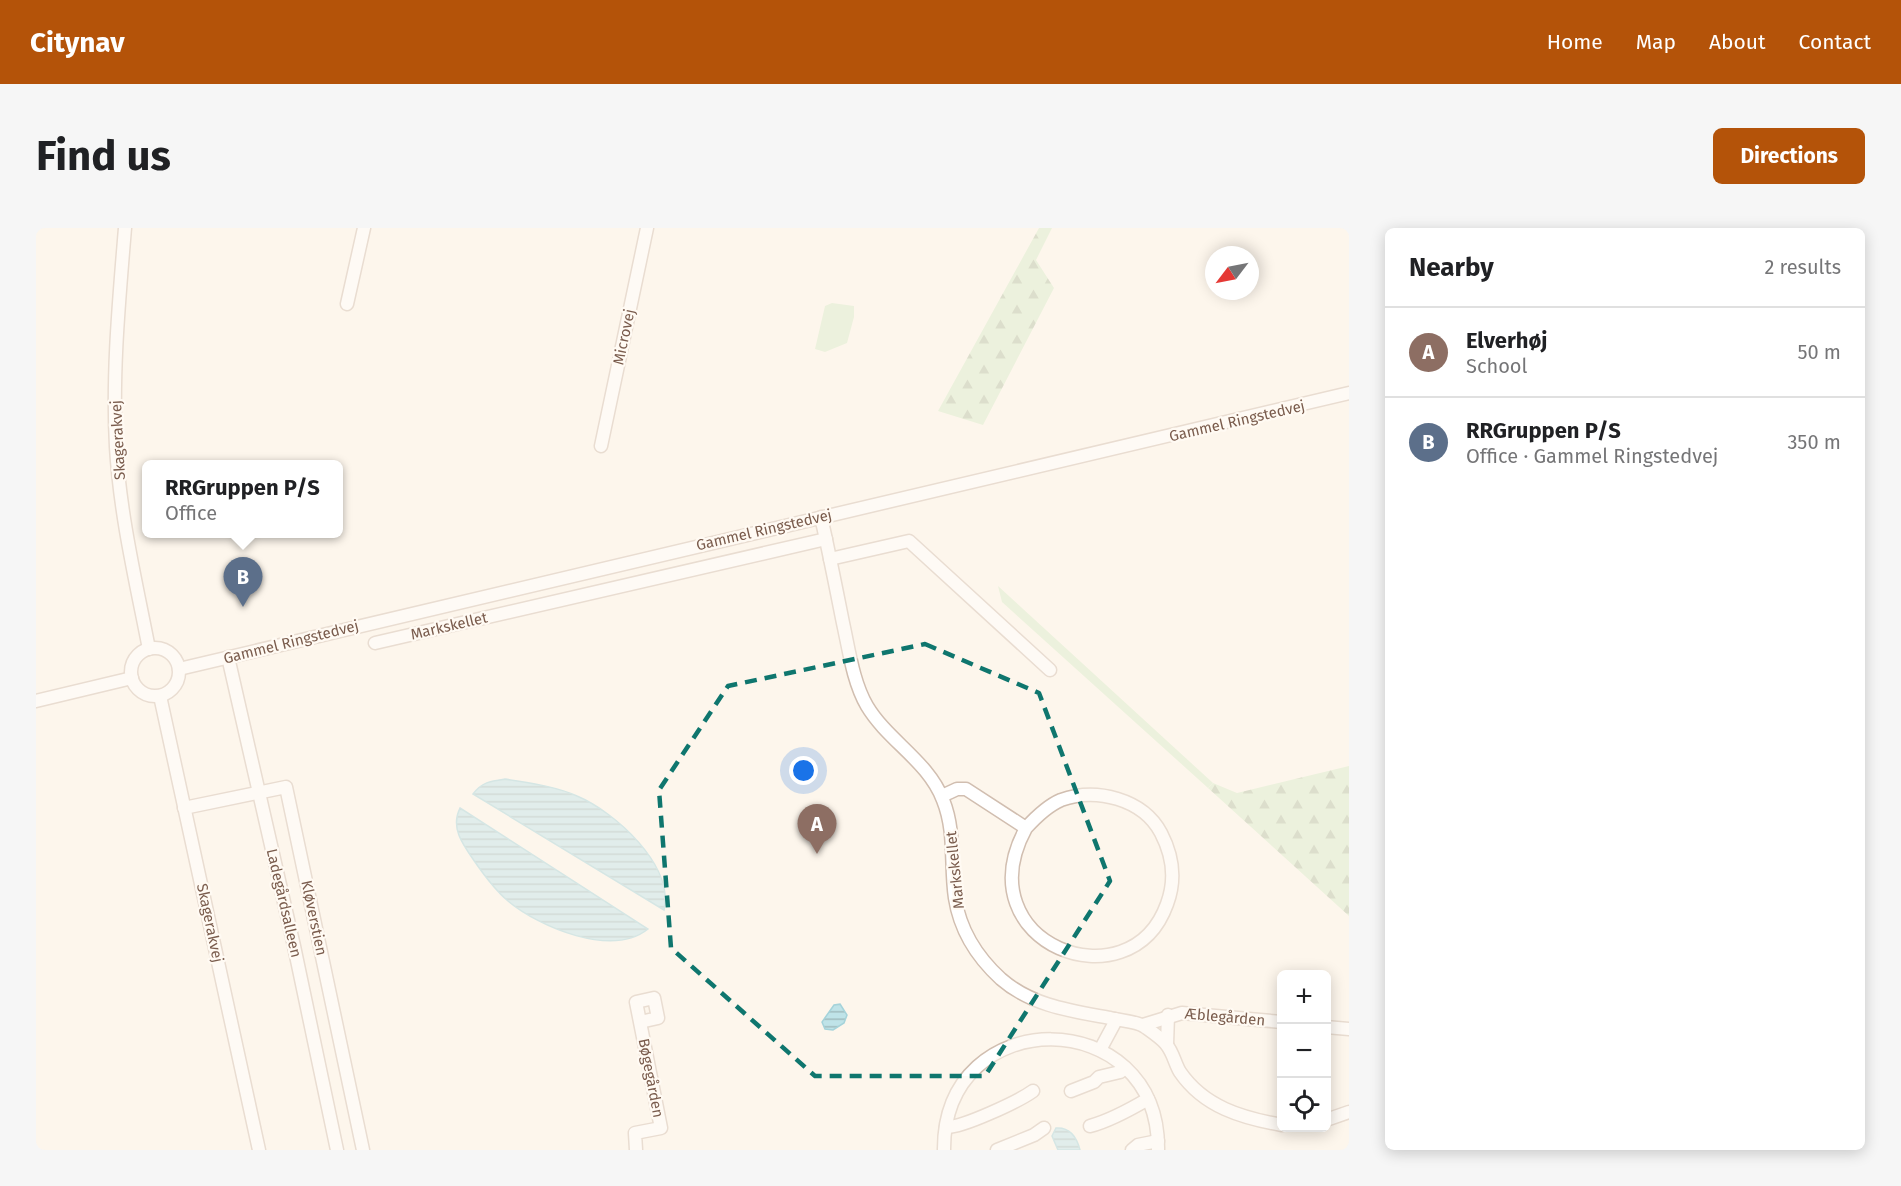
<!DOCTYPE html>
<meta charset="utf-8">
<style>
:root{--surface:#fff;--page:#f6f6f6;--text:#202124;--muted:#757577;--line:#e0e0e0;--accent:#b45309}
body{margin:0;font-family:"Fira Sans",sans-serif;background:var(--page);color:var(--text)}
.controls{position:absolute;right:18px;bottom:18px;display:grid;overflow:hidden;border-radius:9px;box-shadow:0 3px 15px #0003}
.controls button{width:54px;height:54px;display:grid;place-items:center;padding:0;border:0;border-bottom:2px solid var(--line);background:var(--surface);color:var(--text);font:30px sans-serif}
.compass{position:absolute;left:1169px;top:18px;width:54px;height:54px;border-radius:50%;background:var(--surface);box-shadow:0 3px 15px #0003;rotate:238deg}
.you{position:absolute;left:768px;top:543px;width:21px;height:21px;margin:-15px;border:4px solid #fff;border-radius:50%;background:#1a73e8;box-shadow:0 0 0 9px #1a73e833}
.badge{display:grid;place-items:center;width:39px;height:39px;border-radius:50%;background:var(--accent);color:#fff;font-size:20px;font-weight:700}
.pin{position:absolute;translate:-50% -50px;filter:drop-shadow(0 2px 3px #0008)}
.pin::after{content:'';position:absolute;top:32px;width:21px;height:18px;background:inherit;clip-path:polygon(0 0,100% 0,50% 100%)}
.popup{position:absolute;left:106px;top:232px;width:201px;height:78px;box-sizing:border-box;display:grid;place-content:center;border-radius:9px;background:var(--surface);filter:drop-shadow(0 2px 4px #0005);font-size:20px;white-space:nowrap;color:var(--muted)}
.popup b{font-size:22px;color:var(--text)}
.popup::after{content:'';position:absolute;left:50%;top:100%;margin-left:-12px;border:12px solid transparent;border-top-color:var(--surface)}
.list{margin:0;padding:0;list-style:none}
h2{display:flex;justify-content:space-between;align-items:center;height:78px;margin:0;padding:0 24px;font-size:26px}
h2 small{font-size:20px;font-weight:400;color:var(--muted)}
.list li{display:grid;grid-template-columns:39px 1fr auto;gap:18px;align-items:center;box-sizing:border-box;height:90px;padding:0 24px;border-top:2px solid var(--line)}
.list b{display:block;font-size:22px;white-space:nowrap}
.list p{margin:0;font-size:20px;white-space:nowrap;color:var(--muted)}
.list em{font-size:20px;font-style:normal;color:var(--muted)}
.icon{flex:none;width:33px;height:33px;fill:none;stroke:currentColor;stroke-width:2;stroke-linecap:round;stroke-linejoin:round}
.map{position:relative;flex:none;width:1313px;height:922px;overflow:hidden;border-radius:9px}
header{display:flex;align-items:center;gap:36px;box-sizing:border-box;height:84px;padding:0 30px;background:var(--accent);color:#fff}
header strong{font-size:28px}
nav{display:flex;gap:33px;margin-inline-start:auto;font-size:21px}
.intro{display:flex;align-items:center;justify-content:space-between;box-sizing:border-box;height:144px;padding:0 36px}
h1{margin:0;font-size:42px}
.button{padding:15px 27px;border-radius:9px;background:var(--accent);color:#fff;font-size:21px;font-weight:700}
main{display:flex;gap:36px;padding:0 36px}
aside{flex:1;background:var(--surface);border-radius:9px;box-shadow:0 3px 15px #0003}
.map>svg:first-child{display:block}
.green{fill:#d8ecc9}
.forest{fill:url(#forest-firs)}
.water{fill:url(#water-rules);stroke:#a5d3da;stroke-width:1.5}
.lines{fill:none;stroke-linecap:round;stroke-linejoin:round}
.minor-casing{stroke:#d1beb0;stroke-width:15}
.minor{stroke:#fff;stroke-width:12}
.marked{fill:none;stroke:#0f766e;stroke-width:4.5;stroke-dasharray:12 8;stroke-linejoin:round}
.labels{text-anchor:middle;stroke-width:4.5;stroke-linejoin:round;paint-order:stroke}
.street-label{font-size:15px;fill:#7a5c4d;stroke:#fffaf3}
</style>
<header>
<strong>Citynav</strong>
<nav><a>Home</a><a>Map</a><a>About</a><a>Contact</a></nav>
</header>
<div class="intro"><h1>Find us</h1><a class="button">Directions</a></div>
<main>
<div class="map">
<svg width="1313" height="922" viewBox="0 0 1313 922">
<defs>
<pattern id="forest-firs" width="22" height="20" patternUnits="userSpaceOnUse" patternTransform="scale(1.5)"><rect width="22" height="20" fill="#d8ecc9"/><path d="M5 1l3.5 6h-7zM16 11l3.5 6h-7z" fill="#b4c2a5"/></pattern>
<pattern id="water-rules" width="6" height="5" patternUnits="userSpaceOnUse" patternTransform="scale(1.5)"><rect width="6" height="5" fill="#bfe3e8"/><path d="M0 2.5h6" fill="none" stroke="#a0bbbe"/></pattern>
</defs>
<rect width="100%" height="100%" fill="#fdf6ec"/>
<g class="green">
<polygon points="796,75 818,78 818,89 811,115 789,124 779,121 789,78"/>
<polygon points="962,358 1177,555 1172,560 966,374"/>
</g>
<g class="forest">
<polygon points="1003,0 1016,0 1000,32 1018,60 947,197 902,183"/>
<polygon points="1313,538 1313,688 1172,560 1177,555 1201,565"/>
</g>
<g class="water">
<path d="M 469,551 C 492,555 519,558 541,568 C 579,584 638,637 628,682 L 437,566 C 446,554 455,553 469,551 Z"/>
<path d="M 424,580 L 612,701 C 576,730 503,699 472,673 C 459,662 448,647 439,634 C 427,617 414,600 424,580 Z"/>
<polygon points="804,776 811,787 808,795 797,802 789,801 786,794 798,777"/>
<path d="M 1020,900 C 1034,899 1041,910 1044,922 L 1022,922 L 1016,908 Z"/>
</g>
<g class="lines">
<g class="minor-casing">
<g id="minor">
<path d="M 89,0 C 83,73 76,146 80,219 C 84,287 100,354 113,421"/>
<polyline points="311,76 328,0"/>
<polyline points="565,218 611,0"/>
<path d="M 785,289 C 793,324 800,360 807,395 C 813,422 817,454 831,478 C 852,513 892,533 907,572 C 920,604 914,637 919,670 C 924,702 942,730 965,751 C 996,778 1036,783 1074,790 C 1085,793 1101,793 1109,799 C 1116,804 1125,810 1130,816 C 1137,824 1139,836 1144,844 C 1168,879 1206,890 1246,897"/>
<polyline points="794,331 873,313 1014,442"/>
<polyline points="339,415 790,311"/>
<circle cx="119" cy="444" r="24"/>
<polyline points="192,429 258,718 301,922"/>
<polyline points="143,441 1313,165"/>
<polyline points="124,468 223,922"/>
<polyline points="0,473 96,450"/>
<path d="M 906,568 L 921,561 L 930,561 L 990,600 C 1000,589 1011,578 1025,572 C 1060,559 1107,571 1125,605 C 1137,628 1140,652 1131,676 C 1094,779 927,716 990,600"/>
<polyline points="148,580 250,559 327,922"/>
<polyline points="1107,797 1146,785 1246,794"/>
<polyline points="1290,799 1313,801"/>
<polyline points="1131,817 1132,787"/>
<polyline points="1064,822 1078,796 1079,791"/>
<polyline points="1035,863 1058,854 1063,849 1084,844 1089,840"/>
<polyline points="1290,892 1313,884"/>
<path d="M 1054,898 C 1073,893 1095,881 1112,871"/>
<path d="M 910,899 C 926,900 983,873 997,863"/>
<polyline points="600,922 599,905 625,900 600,774 618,770 622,790 604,794"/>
<path d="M 908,922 C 907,773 1124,776 1122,922"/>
<polyline points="961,922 998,907 1008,900"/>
<polyline points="1096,922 1102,917 1122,913"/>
</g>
</g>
<use href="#minor" class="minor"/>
</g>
<path d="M0 0H1313V922H0ZM 889,416 L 1003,465 L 1074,653 L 949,848 L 779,848 L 635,720 L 623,562 L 692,458 Z" fill="#fdf6ec" fill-opacity=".55" fill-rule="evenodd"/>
<path class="marked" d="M 889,416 L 1003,465 L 1074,653 L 949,848 L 779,848 L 635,720 L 623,562 L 692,458 Z"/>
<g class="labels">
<g class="street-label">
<text transform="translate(588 109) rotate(-78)" y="5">Microvej</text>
<text transform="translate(1201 193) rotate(-13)" y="5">Gammel Ringstedvej</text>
<text transform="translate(82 212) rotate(-93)" y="5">Skagerakvej</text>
<text transform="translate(728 302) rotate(-13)" y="5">Gammel Ringstedvej</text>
<text transform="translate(413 398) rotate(-13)" y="5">Markskellet</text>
<text transform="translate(255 414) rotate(-14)" y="5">Gammel Ringstedvej</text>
<text transform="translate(919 642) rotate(-96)" y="5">Markskellet</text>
<text transform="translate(248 675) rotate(77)" y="5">Ladegårdsalleen</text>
<text transform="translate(278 690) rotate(78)" y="5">Kløverstien</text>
<text transform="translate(174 695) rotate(78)" y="5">Skagerakvej</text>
<text transform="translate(1189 789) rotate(5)" y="5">Æblegården</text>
<text transform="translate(615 850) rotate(79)" y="5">Bøgegården</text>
</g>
</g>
</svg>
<div class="controls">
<button>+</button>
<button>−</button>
<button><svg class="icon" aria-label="locate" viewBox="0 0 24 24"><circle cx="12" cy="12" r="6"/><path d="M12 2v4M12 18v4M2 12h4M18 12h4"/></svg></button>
</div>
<svg class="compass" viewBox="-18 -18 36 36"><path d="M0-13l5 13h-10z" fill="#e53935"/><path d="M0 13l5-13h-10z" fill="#757577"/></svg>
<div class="you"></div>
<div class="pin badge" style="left:781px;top:626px;background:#8d6e63">A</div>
<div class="pin badge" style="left:207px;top:379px;background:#5c6f8a">B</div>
<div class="popup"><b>RRGruppen P/S</b>Office</div>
</div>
<aside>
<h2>Nearby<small>2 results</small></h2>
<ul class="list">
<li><span class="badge" style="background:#8d6e63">A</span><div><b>Elverhøj</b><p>School</p></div><em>50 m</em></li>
<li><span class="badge" style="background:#5c6f8a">B</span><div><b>RRGruppen P/S</b><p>Office · Gammel Ringstedvej</p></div><em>350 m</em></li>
</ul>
</aside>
</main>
